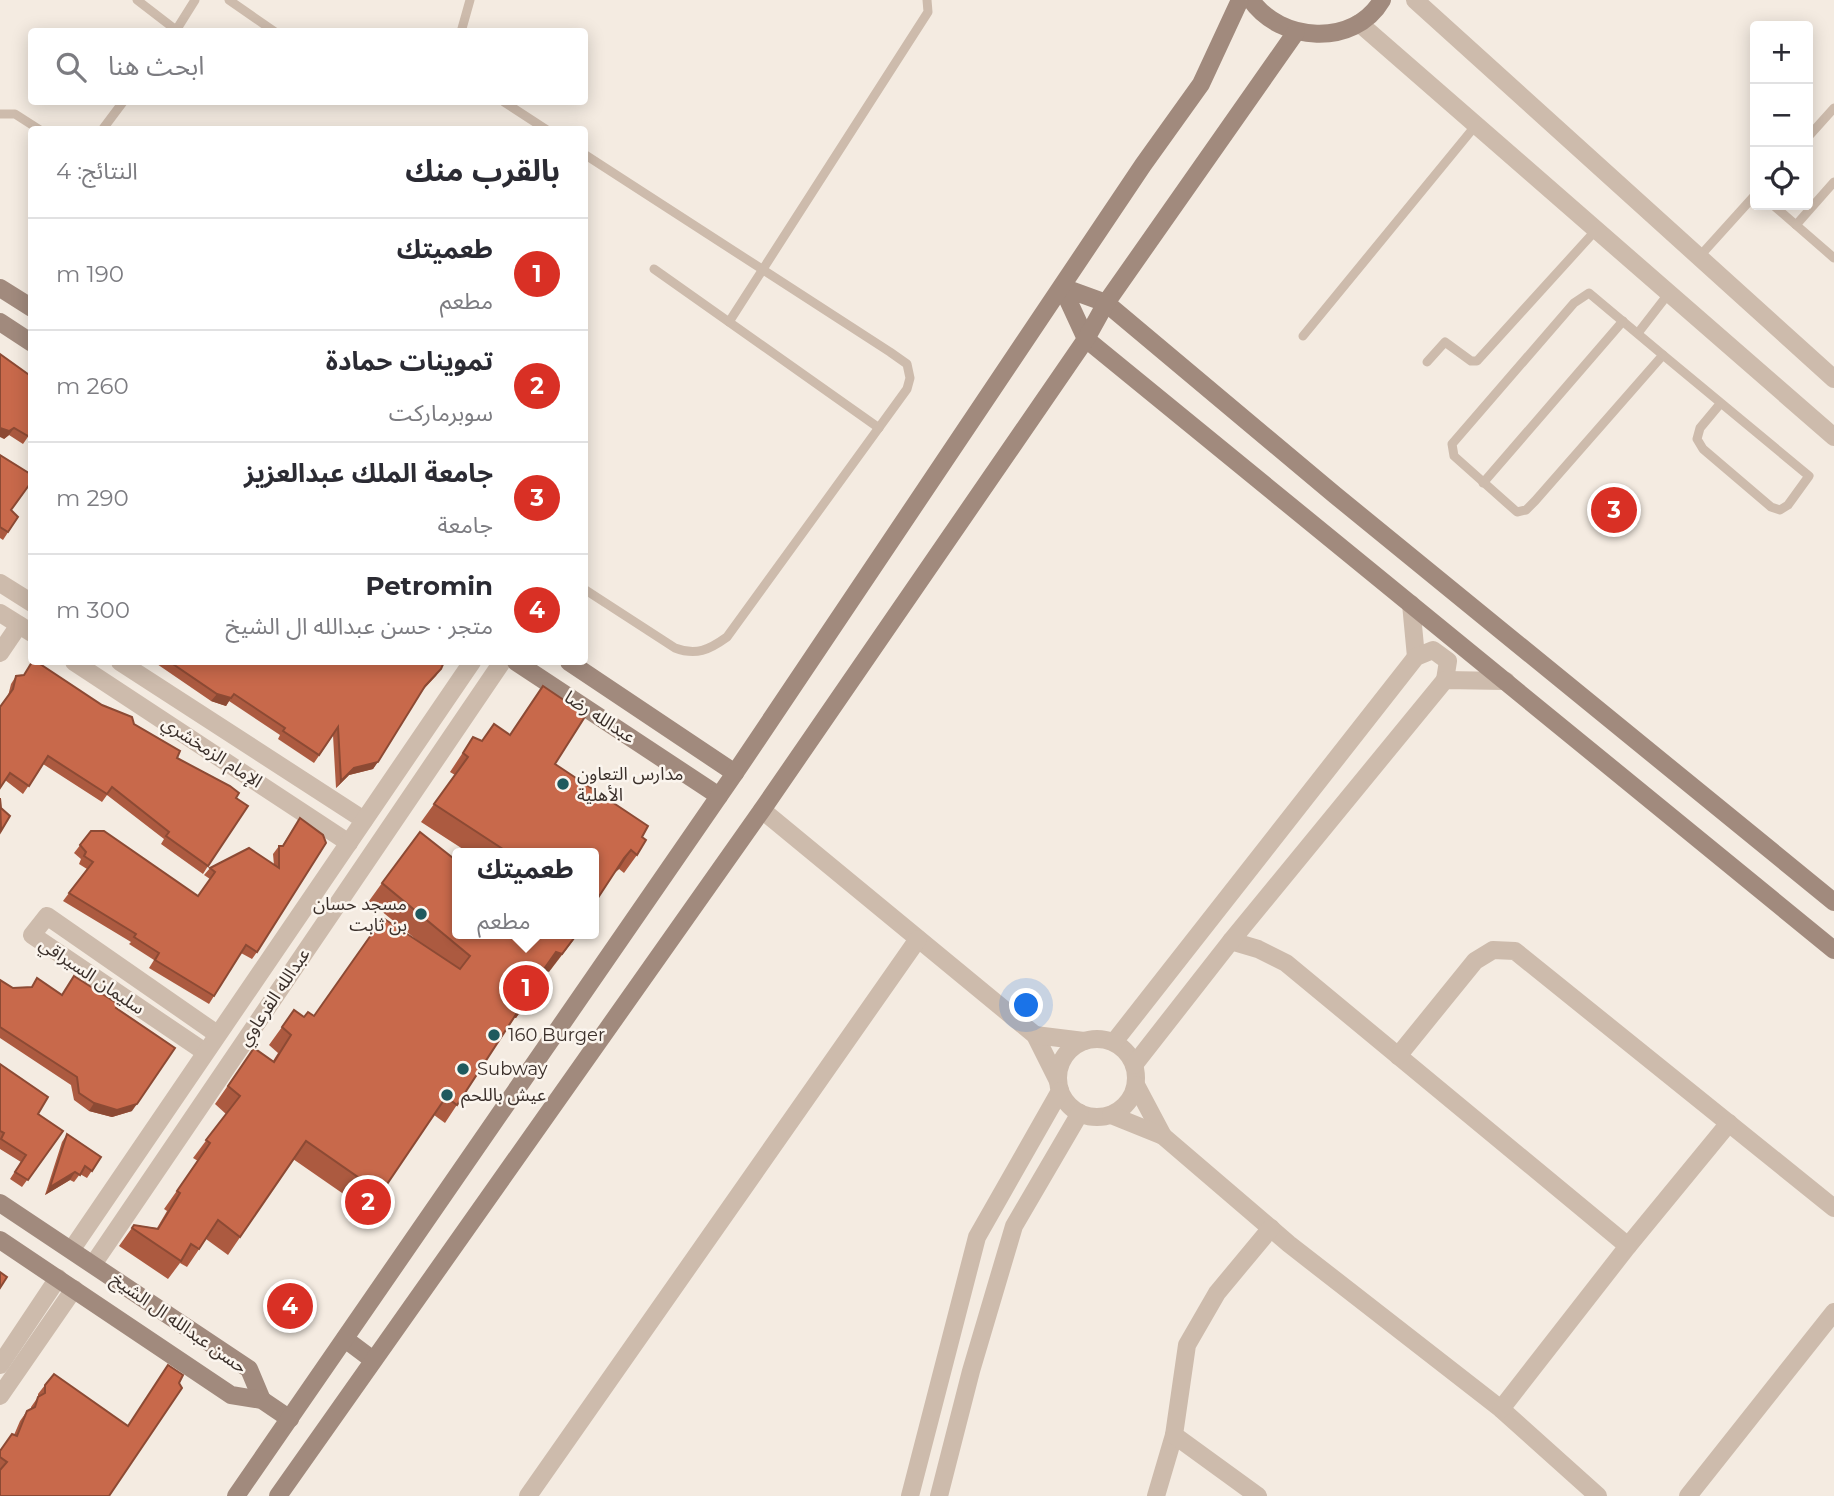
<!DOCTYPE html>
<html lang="ar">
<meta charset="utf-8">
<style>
:root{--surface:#fff;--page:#f7f7f7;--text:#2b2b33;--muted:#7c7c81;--line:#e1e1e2;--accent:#d93025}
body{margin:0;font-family:Montserrat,"Noto Sans Arabic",sans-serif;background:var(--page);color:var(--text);direction:rtl}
.controls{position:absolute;right:21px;top:21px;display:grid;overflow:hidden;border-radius:7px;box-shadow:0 4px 18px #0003}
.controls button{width:63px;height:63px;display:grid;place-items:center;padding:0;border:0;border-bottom:2px solid var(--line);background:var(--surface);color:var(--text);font:35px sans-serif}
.you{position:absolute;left:1027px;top:1006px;width:24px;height:24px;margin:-18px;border:5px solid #fff;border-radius:50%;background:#1a73e8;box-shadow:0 0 0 10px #1a73e833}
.badge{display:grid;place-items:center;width:46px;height:46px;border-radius:50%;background:var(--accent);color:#fff;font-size:23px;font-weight:700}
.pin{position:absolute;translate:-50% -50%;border:4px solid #fff;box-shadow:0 2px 7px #0006}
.popup{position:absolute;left:452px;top:848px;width:147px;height:91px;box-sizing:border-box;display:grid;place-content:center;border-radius:7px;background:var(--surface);filter:drop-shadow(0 2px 5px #0005);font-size:23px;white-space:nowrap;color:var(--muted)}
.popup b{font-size:26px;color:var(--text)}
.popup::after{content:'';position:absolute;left:50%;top:100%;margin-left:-14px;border:14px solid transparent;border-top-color:var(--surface)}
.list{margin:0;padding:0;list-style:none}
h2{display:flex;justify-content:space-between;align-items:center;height:91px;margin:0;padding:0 28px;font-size:30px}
h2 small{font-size:23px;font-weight:400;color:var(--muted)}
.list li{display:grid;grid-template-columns:46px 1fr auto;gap:21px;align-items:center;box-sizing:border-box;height:112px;padding:0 28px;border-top:2px solid var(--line)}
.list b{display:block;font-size:26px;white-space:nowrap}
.list p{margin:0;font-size:23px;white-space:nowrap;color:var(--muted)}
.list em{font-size:23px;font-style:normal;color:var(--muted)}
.icon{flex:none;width:38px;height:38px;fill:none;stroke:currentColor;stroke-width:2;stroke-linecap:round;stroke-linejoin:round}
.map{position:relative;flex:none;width:1834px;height:1496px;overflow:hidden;direction:ltr}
.search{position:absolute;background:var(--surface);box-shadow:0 4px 18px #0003;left:28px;top:28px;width:560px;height:77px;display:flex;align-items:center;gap:18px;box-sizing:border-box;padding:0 24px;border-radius:7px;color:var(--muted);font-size:26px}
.panel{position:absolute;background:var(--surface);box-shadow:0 4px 18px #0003;left:28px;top:126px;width:560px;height:539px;border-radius:7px;direction:rtl}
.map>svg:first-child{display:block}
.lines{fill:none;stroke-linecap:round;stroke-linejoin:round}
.lane{stroke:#cdbbac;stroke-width:9}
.street{stroke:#cdbbac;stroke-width:18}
.secondary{stroke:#a18a7d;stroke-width:18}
.wall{fill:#ac5a40}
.shaded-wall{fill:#8c4a34}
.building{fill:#c8694b;stroke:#8c4a34;stroke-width:2}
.poi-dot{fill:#1f5a5e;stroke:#fbf5ee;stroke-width:2.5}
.labels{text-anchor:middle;stroke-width:5;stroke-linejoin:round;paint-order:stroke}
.street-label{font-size:18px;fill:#3b302b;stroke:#fbf5ee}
.poi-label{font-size:18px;fill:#3b302b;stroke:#fbf5ee;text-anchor:start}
</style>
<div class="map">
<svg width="1834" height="1496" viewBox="0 0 1834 1496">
<rect width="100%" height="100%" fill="#f4ebe1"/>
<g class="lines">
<g class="lane">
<polyline points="137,0 176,30"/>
<polyline points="229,0 275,32"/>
<polyline points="175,32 195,0"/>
<polyline points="461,32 470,0"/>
<polyline points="504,102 547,130"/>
<polyline points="0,114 15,114 40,130"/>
<polyline points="102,130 123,102"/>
<polyline points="1808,137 1834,108"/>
<path d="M 584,154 L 890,352 L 907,364 L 910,378 L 907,389 L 727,637 C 709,650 696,656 675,648 L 584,589"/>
<polyline points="1773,205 1834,258"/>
<polyline points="1796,225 1834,182"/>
<polyline points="1699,257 1755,195"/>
<polyline points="654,269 879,428"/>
<polygon points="1589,293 1663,355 1535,501 1526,510 1517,512 1454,456 1452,444 1574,303"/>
<polyline points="729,322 928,12 927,0"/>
<polyline points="1638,333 1669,293"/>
<polyline points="1303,336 1476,125"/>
<polyline points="1663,355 1809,476 1788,505 1780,510 1771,507 1703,449 1697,439 1700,428 1720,404"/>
<polyline points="1427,362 1445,342 1471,361 1477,361 1596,230"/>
<polyline points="1483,483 1623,321"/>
</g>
<g class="street">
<polyline points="1415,0 1834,379"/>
<polyline points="1359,23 1834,437"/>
<polyline points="0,583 32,603"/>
<polyline points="1411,604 1416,657"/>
<polyline points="0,613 32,633"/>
<polyline points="0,653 19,625"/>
<polyline points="74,662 349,843"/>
<polyline points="120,662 364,820"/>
<polyline points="762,810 1035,1035 1058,1081"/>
<polyline points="1231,941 1258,949 1286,963 1628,1246"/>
<polyline points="1035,1035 1084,1041"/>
<circle cx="1097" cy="1078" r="39"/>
<polyline points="1114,1042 1416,657 1433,650 1448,661 1445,680"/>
<polyline points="205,1052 32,935 47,916 217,1034"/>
<polyline points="1398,1056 1475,961 1493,950 1515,951 1834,1208"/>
<polyline points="1134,1065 1231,941 1445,680 1506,681"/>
<polyline points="1136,1085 1163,1136"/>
<polyline points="1111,1115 1163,1136 1289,1244 1501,1409 1598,1496"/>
<polyline points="72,1249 472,662"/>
<polyline points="94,1263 502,662"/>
<polyline points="0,1365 58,1278"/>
<polyline points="0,1396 74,1289"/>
<polyline points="1501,1409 1628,1246 1729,1123"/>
<polyline points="528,1496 918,939"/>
<polyline points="910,1496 977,1237 1060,1091"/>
<polyline points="939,1496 971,1371 1014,1226 1080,1113"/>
<polyline points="1156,1496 1174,1435"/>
<polyline points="1258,1496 1174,1435 1187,1345 1217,1293 1271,1228"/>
<polyline points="1688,1496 1834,1312"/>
</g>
<g class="secondary">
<path d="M 1251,0 C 1280,42 1354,48 1382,0"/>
<polyline points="0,288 32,308"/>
<polyline points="0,322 32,343"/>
<polyline points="516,662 719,796"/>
<polyline points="569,662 735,773"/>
<polyline points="1834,902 1335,495 1106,303 1062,287 1086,339 1834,950"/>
<polyline points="0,1203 249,1369 262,1400"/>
<polyline points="0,1240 231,1395 262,1400 290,1419"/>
<polyline points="345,1339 373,1360"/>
<polyline points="236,1496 735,773 1143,165 1201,84 1240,0"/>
<polyline points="278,1496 762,810 1086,339 1106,303 1296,32"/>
</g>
</g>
<g class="wall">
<polygon points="0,354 32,431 23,444 9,435 4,439"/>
<polygon points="0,455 11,510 18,517 3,540 0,538"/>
<polygon points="154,662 444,662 436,676 421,692 373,769 349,775 336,788 333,735 314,763 278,739 280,735 229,701 226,706 211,701"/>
<polygon points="16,676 102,705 134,724 177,758 236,798 208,866 203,874 161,844 164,839 107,795 102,802 43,764 23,794 5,780 8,696 11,684"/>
<polygon points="543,686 555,764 642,837 637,855 624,873 619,869 614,873 594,853 469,853 421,822 455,775 450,772 473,737 482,741 510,735"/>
<polygon points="300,818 257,952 252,959 241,953 209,1004 149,968 154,960 129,944 131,942 63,901 87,869 79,864 81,859 74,853 91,831 198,896 210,879 204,875 210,868 274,865 273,854 279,846 282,846"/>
<polygon points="382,883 549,972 544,970 516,1018 514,1018 445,1123 434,1115 368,1211 293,1159 228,1255 206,1239 187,1267 180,1263 168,1279 119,1246 134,1225 157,1228 167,1211 164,1209 198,1161 193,1158 226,1114 215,1104 254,1048 273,1061 278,1053 269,1045 282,1027 304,1017 314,1016 418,941 369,901"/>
<polygon points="0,980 13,988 61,995 116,1008 132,1111 112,1117 89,1111 74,1100 71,1085 0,1038"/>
<polygon points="0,1064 38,1114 63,1131 22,1187 10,1179 21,1162 0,1149"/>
<polygon points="67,1134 101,1157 87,1178 80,1174 74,1182 70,1180 45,1195 62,1142"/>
<polygon points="45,1385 109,1496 0,1496 0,1451 14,1435 20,1421 27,1411 31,1409 31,1407 38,1397 38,1394"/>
</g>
<g class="shaded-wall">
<polygon points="0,428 14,428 9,435 4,439 0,437"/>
<polygon points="217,694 231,698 226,706 211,701"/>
<polygon points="378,762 373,769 349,775 336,788 341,781 354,768"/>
<polygon points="631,850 619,869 611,876 624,858"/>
<polygon points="578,934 549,972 544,970 556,952"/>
<polygon points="546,976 516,1018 513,1017 526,999"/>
<polygon points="94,1103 137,1104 132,1111 112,1117 89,1111"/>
<polygon points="75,1172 70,1180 45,1195 50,1187"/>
</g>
<g class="building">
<polygon points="0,354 32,377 32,431 28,436 14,428 9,431 0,428"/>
<polygon points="0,455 32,475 32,481 11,510 18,517 8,532 0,527"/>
<polygon points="32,662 37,662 102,705 132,717 134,724 180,751 177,758 230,786 239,793 236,798 248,806 208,866 166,836 169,832 112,787 107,794 48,756 29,786 10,773 0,788 0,707 13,689 16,676 24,675"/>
<polygon points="170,662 444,662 441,669 425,686 378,762 354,768 341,781 338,727 319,755 283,731 285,728 234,694 231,698 217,694"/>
<polygon points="543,686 586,715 555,764 648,826 642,837 646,840 637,855 631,850 624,858 594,904 594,853 509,853 434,804 468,757 463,753 473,737 482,741 494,724 510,735"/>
<polygon points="0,798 1,808 10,816 1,831"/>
<polygon points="300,818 323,835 326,843 257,952 246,945 214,996 155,960 159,953 134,937 136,934 69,893 93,862 84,856 86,852 80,845 91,831 104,831 198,896 215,872 210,868 249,848 279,868 279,846 283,846"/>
<polygon points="420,832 458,862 458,934 577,934 562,954 556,952 542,972 546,976 529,1000 526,999 457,1105 446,1097 381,1193 306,1141 240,1237 218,1220 199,1249 191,1244 181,1261 132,1228 134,1225 158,1229 180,1193 177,1191 210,1143 206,1140 240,1096 228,1086 254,1048 274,1062 291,1035 282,1027 294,1010 304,1017 308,1012 314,1016 383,918 460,969 470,956 382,883"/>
<polygon points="74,976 118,1004 116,1008 175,1048 137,1104 117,1110 94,1103 79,1093 77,1077 0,1027 0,980 13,988 32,987 37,978 62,995"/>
<polygon points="0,1064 48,1097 38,1114 63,1131 28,1180 15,1172 26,1155 1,1139 4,1133 0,1131"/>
<polygon points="67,1134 101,1157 92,1171 85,1166 80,1175 75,1172 50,1187"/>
<polygon points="0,1272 7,1277 0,1288"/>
<polygon points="168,1365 183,1375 179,1383 182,1388 109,1496 0,1496 0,1470 7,1462 0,1457 0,1451 12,1434 17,1436 27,1411 35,1407 38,1397 45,1393 45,1385 54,1374 128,1426"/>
</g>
<g class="poi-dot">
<circle cx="563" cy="784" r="7"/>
<circle cx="421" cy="914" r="7"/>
<circle cx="494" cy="1035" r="7"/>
<circle cx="463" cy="1069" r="7"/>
<circle cx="447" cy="1095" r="7"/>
</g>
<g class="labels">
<g class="street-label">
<text transform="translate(600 717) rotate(33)" y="6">عبدالله رضا</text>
<text transform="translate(212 752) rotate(33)" y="6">الإمام الزمخشري</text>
<text transform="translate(92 976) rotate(34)" y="6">سليمان السيراقي</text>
<text transform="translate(274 997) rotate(-56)" y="6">عبدالله القرعاوي</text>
<text transform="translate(179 1323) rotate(35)" y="6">حسن عبدالله ال الشيخ</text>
</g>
<g class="poi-label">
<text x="577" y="780">مدارس التعاون<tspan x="577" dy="21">الأهلية</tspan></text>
<text x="407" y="910" text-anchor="end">مسجد حسان<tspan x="407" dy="21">بن ثابت</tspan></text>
<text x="508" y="1041">160 Burger</text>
<text x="477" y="1075">Subway</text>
<text x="461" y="1101">عيش باللحم</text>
</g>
</g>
</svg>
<div class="controls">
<button>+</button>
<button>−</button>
<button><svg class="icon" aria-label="locate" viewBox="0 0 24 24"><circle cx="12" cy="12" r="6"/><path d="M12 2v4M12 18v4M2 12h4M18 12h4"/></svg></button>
</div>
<div class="you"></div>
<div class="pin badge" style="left:526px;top:988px">1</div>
<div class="popup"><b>طعميتك</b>مطعم</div>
<div class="pin badge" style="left:368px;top:1202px">2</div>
<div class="pin badge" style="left:1614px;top:510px">3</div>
<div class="pin badge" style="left:290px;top:1306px">4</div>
<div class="search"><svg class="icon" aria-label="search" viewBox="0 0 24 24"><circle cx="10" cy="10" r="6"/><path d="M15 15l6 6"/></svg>ابحث هنا</div>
<section class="panel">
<h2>بالقرب منك<small>النتائج: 4</small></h2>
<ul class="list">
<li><span class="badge">1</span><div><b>طعميتك</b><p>مطعم</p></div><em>190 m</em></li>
<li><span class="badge">2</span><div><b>تموينات حمادة</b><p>سوبرماركت</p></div><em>260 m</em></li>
<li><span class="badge">3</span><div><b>جامعة الملك عبدالعزيز</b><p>جامعة</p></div><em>290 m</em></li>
<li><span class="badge">4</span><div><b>Petromin</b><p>متجر · حسن عبدالله ال الشيخ</p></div><em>300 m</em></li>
</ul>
</section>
</div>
